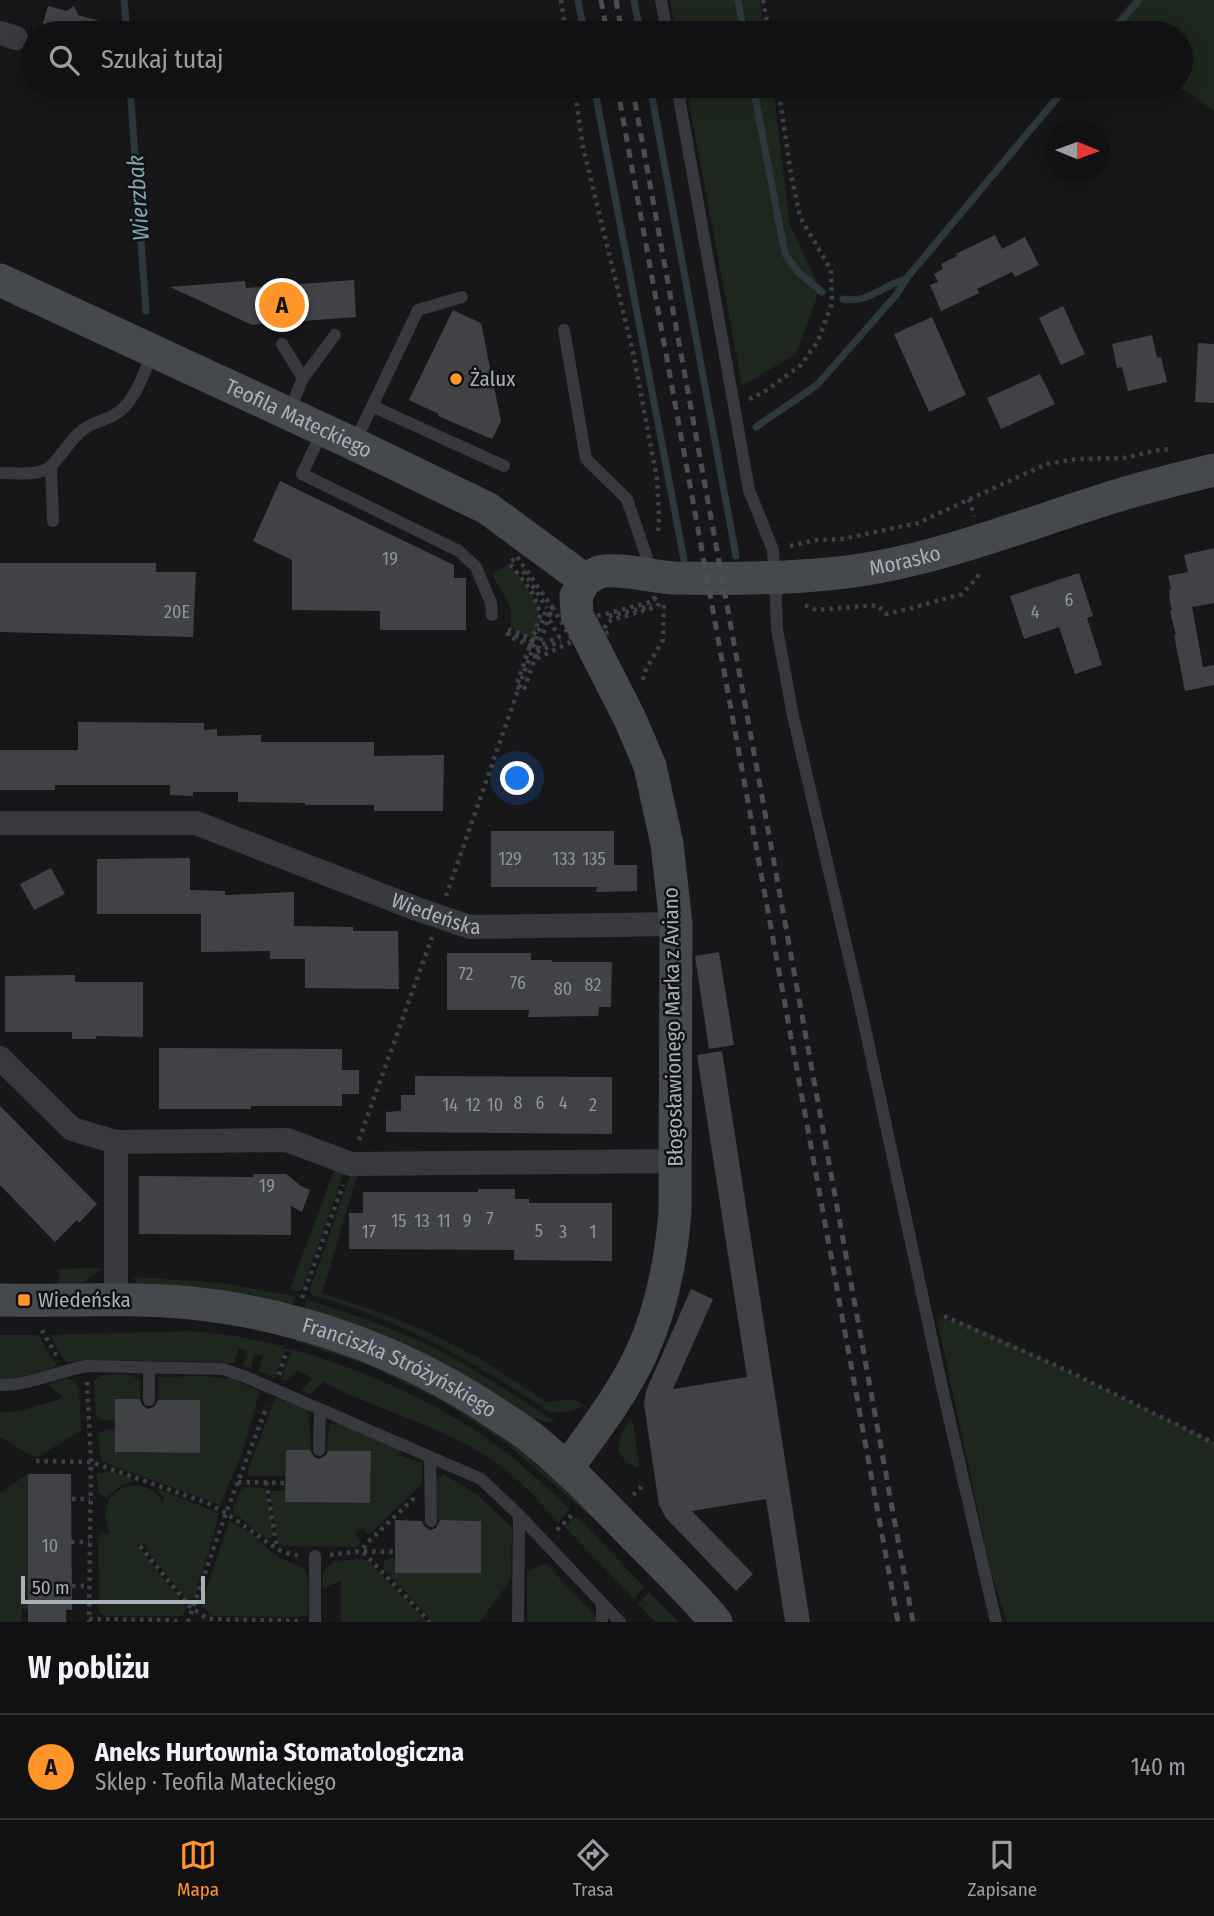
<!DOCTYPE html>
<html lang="pl">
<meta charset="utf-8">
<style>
:root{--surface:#111113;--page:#1a1a1c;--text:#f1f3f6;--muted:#9c9da0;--line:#303133;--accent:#ff9428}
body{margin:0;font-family:"Fira Sans Condensed",sans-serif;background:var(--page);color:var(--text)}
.compass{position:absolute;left:1046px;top:119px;width:63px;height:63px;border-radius:50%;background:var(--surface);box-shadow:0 4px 18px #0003;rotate:91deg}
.scale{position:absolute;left:21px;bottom:18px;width:184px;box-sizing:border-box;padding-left:7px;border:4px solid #a8b0ba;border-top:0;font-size:19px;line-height:24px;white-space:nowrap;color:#a8b0ba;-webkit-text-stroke:5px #121214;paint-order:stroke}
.you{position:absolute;left:518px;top:779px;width:24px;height:24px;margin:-18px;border:5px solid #fff;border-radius:50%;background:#1a73e8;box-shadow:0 0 0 10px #1a73e833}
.badge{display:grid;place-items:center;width:46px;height:46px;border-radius:50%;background:var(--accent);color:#111;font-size:23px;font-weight:700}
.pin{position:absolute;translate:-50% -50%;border:4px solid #fff;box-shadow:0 2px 7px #0006}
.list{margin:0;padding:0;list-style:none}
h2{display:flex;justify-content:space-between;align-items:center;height:91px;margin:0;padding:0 28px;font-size:30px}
h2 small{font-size:23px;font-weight:400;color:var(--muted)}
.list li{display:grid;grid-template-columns:46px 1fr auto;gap:21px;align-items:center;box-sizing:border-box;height:105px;padding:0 28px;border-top:2px solid var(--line)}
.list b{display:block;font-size:26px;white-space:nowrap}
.list p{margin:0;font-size:23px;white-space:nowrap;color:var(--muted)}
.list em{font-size:23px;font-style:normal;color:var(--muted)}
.icon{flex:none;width:38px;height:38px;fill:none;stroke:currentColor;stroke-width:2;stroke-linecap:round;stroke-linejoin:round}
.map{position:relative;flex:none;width:1214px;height:1622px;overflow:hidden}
.search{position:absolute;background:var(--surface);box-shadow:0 4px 18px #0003;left:21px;right:21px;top:21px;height:77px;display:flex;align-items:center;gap:18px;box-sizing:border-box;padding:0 24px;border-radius:38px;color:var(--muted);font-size:26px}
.sheet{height:196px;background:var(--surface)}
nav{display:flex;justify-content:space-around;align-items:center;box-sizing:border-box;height:98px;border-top:2px solid var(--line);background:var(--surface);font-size:19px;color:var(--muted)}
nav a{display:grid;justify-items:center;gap:4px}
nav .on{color:var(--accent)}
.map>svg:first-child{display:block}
.green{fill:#1e271e}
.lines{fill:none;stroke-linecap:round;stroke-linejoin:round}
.stream{stroke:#2b393e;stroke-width:7}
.building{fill:#404246}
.path{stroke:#3d4145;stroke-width:4.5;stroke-dasharray:3.5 5;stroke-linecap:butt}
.lane{stroke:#37393e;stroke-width:12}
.street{stroke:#37393e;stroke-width:24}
.secondary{stroke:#45494e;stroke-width:33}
.rail{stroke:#4a4e53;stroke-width:5;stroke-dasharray:9 7;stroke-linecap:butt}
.poi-dot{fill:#ff9428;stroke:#121214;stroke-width:2.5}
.labels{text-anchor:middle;stroke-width:5;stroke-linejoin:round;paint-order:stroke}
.number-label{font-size:18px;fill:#8e949d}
.poi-label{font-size:21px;fill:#a8b0ba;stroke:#121214;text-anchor:start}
.street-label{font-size:21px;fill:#a8b0ba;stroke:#121214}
.water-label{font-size:23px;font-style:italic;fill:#7ca5b8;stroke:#121214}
</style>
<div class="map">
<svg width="1214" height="1622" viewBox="0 0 1214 1622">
<rect width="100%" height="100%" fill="#171719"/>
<g class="green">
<polygon points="670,0 759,0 766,33 676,33"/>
<polygon points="1132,0 1214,0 1214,111 1190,93 1174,86 1181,86 1181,33 1105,33"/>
<polygon points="686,86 773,86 790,225 820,289 796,354 742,386"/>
<polygon points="509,563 539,605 540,616 533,639 511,630 511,608 492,574"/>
<polygon points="336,1165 346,1167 302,1289 297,1292 290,1289"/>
<path d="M 353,1168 L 359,1169 L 322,1293 L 387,1315 L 432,1334 L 479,1358 L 547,1402 L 571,1399 L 585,1405 C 574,1411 561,1415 548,1411 C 470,1359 403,1321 312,1295 L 309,1291 Z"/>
<path d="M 101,1268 C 88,1282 76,1285 59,1287 L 59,1269 Z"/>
<polygon points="136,1277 220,1283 295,1296 292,1307 140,1285 133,1279"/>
<path d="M 307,1300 C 353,1314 399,1330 442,1352 C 481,1373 518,1398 556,1422 L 545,1422 L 531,1418 L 304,1311 Z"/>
<polygon points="937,1319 959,1321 993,1335 1214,1442 1214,1622 1007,1622 991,1572"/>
<polygon points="191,1331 236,1336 283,1346 285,1349 275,1378 259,1371 263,1356 255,1354 251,1368 243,1366 247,1351 239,1348 234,1364 222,1362 84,1360 66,1363 50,1335"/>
<polygon points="0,1335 38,1335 57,1366 35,1374 0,1380"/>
<polygon points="298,1336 404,1376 514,1441 595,1514 590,1516 506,1443 445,1403 370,1366 296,1341"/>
<path d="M 292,1349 C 369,1372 446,1405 509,1455 C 531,1472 550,1491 570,1509 L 559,1522 C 537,1500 517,1476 491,1459 C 440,1425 378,1411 324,1382 L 310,1394 L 301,1390 L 313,1378 L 298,1371 L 286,1381 L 281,1380 Z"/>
<path d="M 102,1375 C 114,1375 132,1371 141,1382 L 140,1399 L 115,1421 L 102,1420 L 96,1415 L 94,1380 Z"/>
<polygon points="205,1376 232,1379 260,1391 242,1454 220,1505 101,1461 97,1434 105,1430 115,1429 115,1452 199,1453 200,1400 158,1400 159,1377"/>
<polygon points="66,1378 74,1381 79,1387 81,1430 40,1456 34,1457 0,1437 0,1413 23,1410 64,1398 48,1384"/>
<polygon points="275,1398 304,1407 309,1412 311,1450 286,1450 286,1476 249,1476 248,1470"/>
<path d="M 631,1420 L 633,1423 L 639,1462 L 639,1466 L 635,1468 L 626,1461 L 618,1452 C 618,1441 623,1427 631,1420 Z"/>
<polygon points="332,1423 347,1425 401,1448 399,1455 422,1463 422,1484 369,1535 362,1528 355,1535 362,1542 356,1547 284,1546 280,1544 277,1540 270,1491 286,1491 286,1502 370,1503 371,1451 326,1451 329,1425"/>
<polygon points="113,1472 130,1478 133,1482 121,1485 106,1498 98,1493 97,1473"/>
<polygon points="28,1474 28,1609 22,1609 22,1622 0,1622 0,1493"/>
<polygon points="443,1474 476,1494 512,1527 511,1579 480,1622 434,1622 384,1569 384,1560 394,1558 395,1573 481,1573 481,1521 438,1520 436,1485 437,1480"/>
<path d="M 137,1485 C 149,1487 157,1492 163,1503 L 164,1499 L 158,1491 L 161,1490 L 219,1513 L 214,1535 L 195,1595 L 190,1600 L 187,1600 L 148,1551 L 145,1547 L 146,1544 L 137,1546 L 187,1608 L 182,1616 L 106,1616 L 99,1612 L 98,1539 L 102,1533 L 110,1533 C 98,1508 110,1487 137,1485 Z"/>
<path d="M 244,1487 L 263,1488 C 269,1501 276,1526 271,1539 C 256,1535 247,1520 233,1514 C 233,1506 237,1492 244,1487 Z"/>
<polygon points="574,1518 580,1519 644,1587 634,1599 565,1527"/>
<polygon points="229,1521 253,1535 279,1558 297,1565 305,1570 308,1581 308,1615 296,1617 213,1616 201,1605"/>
<polygon points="361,1559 368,1561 427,1622 341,1622 341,1580 323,1589 323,1571 334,1561"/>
<polygon points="545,1564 547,1565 596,1616 596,1622 527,1622 527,1571"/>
<polygon points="649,1592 679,1622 656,1622 638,1604"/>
</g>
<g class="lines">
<g class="stream">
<polyline points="124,0 127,33"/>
<polyline points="578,0 584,33"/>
<polyline points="634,0 640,33"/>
<polyline points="738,0 744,33"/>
<polyline points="1111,33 1139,0"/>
<polyline points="130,86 146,311"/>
<polyline points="594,86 684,560"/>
<polyline points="650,86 736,556"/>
<polyline points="753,86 785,254 797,271 822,292"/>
<path d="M 843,299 C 868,304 883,285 906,279"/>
<polyline points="756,427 817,385 897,294 906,279 1067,86"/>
</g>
</g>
<g class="building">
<polygon points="48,6 67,11 74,6 78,15 124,28 123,33 40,33"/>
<polygon points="995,235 1002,249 1025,237 1039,265 1015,277 1012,272 977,289 979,293 941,311 930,285 938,282 934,274 943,269 941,264 957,256 956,254"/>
<polygon points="354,280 356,317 252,325 170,287 245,281 246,288"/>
<polygon points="1063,306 1085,354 1061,365 1039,318"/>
<polygon points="453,310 481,323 501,421 492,439 438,416 439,414 409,400"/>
<polygon points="932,317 966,395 929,412 894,334"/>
<polygon points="1152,335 1157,358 1161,357 1167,382 1128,391 1122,367 1117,368 1112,344"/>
<polygon points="1198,343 1214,344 1214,403 1195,402"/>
<polygon points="1040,374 1055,404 1001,429 987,398"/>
<polygon points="280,481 454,565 454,578 466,578 466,630 380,630 380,611 292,610 292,560 253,541"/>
<polygon points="1214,548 1214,603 1192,607 1203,667 1214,665 1214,685 1185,691 1174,635 1176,635 1170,611 1172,610 1169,597 1170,596 1169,590 1171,589 1168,576 1188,572 1184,555"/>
<polygon points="0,563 156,563 156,572 196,572 193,637 0,632"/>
<polygon points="1079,573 1093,616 1087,618 1102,665 1075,674 1059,627 1024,639 1010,596"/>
<polygon points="78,722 204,723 204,730 217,729 217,736 261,735 261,742 374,742 374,756 444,755 443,811 374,811 374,805 305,805 305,803 238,802 238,792 193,792 193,796 170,795 170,785 55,785 55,790 0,790 0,750 78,750"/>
<polygon points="491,831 614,831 614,865 637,865 637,891 596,892 597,887 491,887"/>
<polygon points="190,858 190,890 225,891 225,895 294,892 294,926 353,927 353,931 398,931 399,989 305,988 305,959 270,959 270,951 201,952 201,914 97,914 97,859"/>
<polygon points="51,868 65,894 34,910 20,884"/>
<polygon points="719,952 734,1045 709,1049 695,956"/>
<polygon points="447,953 531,953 531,960 552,960 552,962 612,962 611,1007 599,1007 598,1016 528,1017 529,1010 447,1010"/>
<polygon points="75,975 75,982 143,982 143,1037 96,1036 96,1039 72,1039 72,1032 5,1032 5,976"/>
<polygon points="159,1048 342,1049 342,1070 359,1070 359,1094 342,1094 342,1106 251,1106 251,1109 159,1109"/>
<polygon points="722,1051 810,1622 785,1622 766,1499 692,1511 753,1574 736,1591 666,1518 659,1505 644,1404 646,1391 691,1289 713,1299 673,1389 747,1377 697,1055"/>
<polygon points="415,1076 612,1077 612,1134 386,1132 386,1112 401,1111 401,1095 415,1095"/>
<polygon points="0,1106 97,1204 79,1223 77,1220 55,1242 0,1185"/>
<polygon points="254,1174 286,1174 301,1186 310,1190 302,1212 291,1206 291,1235 139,1234 139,1176 253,1177"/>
<polygon points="478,1189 515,1189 515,1199 529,1199 529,1203 612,1203 612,1261 514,1260 514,1250 349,1249 349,1213 363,1213 363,1192 478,1192"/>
<polygon points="115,1399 140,1399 142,1405 148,1409 154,1407 158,1400 200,1400 200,1453 115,1452"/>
<polygon points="286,1450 310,1450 314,1457 319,1459 326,1455 328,1451 371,1451 370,1503 285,1502"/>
<polygon points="28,1474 71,1474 72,1610 66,1610 66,1622 28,1622"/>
<polygon points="395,1520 422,1521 424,1526 430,1530 436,1528 440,1520 481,1521 481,1573 395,1573"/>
</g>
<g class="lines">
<g class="path">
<polyline points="561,0 566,33"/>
<polyline points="763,0 769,33"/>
<polyline points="574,86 583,147 633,352 657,479 659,516 658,531"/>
<polyline points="749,399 764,392 801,365 818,341 832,303 831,270 800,217 791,174 778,86"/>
<polyline points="969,499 974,516"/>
<polyline points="790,546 816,540 842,539 918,523 1009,481 1047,464 1076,459 1124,458 1159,450 1171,449"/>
<path d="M 517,557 L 552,607 L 524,690 L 516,687 L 540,616 C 538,595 522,579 509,563 Z"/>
<polyline points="523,571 547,608"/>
<polygon points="654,598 660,603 656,607 611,620 605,626 609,632 601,636 593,622 593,617 651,602"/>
<polyline points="805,605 816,610 877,605 886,614 912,608 962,594 977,578 980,571"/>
<polygon points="552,607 573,641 534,660 539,646 559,637 549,619"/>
<polyline points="609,616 652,606"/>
<polygon points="508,629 533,639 531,646 508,636"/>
<polyline points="507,633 535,643"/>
<polyline points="537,652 561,641"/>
<polyline points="643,680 644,673 663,640 664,603"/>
<polyline points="446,896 546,610"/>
<polyline points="359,1140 432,937"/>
<polyline points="302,1298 343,1185"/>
<polyline points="944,1316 1066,1370 1214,1443"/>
<polyline points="42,1330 57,1357"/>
<polyline points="279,1375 287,1350"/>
<polyline points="87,1382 91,1462 89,1622"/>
<polyline points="36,1461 91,1462 207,1503 226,1513 277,1549 286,1553 300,1556"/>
<polyline points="238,1482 286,1483"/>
<polyline points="266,1482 277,1549"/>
<polyline points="633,1495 645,1483"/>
<polyline points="414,1498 366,1544 362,1551 430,1622"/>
<polyline points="72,1499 90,1499"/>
<polyline points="557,1530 573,1514"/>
<polyline points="71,1542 89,1542"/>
<polyline points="140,1546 189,1606 208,1619 300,1621"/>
<polyline points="330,1555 362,1551 394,1552"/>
<polyline points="72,1586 88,1586"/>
<polyline points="89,1619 171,1620 179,1622"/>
<polyline points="188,1622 226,1513 267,1406"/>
</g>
<g class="lane">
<polyline points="661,0 667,33"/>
<polyline points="677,86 749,490 773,550 775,577 777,629 793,716 861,1009 942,1387 996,1622"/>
<polyline points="564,330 586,459 627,499 652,573"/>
<polyline points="282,344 303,378"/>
<polyline points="372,406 504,466"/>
<polyline points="288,414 303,378 335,335"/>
<polyline points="323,430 302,474 459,551 476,567 491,603 492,615"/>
<polyline points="354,444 418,310 462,297"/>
<polyline points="51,467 53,521"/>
<path d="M 0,473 C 15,473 41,477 52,465 C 62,455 69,442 80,432 C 89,423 103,421 114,415 C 135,404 144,372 153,352"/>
<path d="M 0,1385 C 30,1385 57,1372 86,1366 L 223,1369 L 246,1377 L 481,1479 L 519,1515 L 620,1622"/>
<polyline points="149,1400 149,1368"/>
<polyline points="319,1450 320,1410"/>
<polyline points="430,1457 431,1521"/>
<polyline points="315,1622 315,1556"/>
<polyline points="518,1622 519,1515"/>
<polyline points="602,1622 602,1603"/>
</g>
<g class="street">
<polyline points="0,33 16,38"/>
<path id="s1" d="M 0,823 L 196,823 L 417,909 L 470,927 L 676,924"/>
<polyline points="0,1058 72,1129 116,1142 287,1140 351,1164 676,1161"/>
<polyline points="116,1142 116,1300"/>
</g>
<g class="secondary">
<path id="s2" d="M 0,280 L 354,444 L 487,508 L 585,580"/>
<path id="s3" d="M 585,580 C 590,577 595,574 599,572 C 617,567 653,577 674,578 C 725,579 777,579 828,574 C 928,565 1021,525 1116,496 C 1148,486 1181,478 1214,470"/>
<path id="s4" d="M 0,1300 C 63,1301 128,1297 191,1303 C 298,1314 403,1352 492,1411 C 504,1419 517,1427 528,1435 C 567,1466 601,1502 635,1537 C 663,1565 691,1592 716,1622"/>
<path d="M 567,1468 C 593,1432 622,1395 641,1354 C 662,1309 671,1261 675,1212 L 676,924 L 667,844 L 650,766 L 630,719 L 577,615 L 576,596 L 585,580"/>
</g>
<g class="rail">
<polyline points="601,0 607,33"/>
<polyline points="616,0 622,33"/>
<polyline points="617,86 898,1622"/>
<polyline points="632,86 913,1622"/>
</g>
</g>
<g class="poi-dot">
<circle cx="456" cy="379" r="7"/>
<rect x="17" y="1293" width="14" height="14" rx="3.5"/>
</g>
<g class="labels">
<g class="number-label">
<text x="390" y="565">19</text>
<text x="1069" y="606">6</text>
<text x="177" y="618">20E</text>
<text x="1035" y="618">4</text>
<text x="510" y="865">129</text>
<text x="564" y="865">133</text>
<text x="594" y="865">135</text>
<text x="466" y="980">72</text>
<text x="518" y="989">76</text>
<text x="593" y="991">82</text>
<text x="563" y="995">80</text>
<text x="518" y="1109">8</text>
<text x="540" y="1109">6</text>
<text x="563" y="1109">4</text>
<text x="450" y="1111">14</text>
<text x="473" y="1111">12</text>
<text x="495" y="1111">10</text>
<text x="593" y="1111">2</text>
<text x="267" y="1192">19</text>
<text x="490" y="1225">7</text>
<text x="399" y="1227">15</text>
<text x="422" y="1227">13</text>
<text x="444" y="1227">11</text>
<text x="467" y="1227">9</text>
<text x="539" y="1237">5</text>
<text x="369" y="1238">17</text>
<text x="563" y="1238">3</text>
<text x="593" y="1238">1</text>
<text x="50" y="1552">10</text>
</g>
<g class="poi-label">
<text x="470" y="386">Żalux</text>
<text x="38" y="1307">Wiedeńska</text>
</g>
<g class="street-label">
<text dy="7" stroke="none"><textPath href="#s2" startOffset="329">Teofila Mateckiego</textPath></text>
<text dy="7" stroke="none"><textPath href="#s3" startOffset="324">Morasko</textPath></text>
<text dy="7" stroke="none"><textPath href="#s1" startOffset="453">Wiedeńska</textPath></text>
<text transform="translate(673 1027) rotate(-91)" y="7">Błogosławionego Marka z Aviano</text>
<text dy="7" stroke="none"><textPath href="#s4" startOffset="411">Franciszka Stróżyńskiego</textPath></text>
</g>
<g class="water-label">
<text transform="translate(138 198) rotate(-94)" y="8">Wierzbak</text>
</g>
</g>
</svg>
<svg class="compass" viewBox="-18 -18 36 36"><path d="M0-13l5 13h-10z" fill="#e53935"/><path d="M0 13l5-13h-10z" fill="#9c9da0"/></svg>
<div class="scale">50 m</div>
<div class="you"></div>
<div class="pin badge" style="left:282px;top:305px">A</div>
<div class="search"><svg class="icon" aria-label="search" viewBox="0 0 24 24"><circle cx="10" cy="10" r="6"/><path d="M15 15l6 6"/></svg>Szukaj tutaj</div>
</div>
<section class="sheet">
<h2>W pobliżu<small></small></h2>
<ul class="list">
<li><span class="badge">A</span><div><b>Aneks Hurtownia Stomatologiczna</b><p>Sklep · Teofila Mateckiego</p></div><em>140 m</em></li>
</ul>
</section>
<nav>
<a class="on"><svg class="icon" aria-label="map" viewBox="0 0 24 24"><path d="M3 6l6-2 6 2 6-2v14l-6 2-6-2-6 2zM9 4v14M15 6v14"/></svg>Mapa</a>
<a><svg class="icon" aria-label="directions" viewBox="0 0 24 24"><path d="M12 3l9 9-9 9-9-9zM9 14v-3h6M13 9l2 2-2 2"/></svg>Trasa</a>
<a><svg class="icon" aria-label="saved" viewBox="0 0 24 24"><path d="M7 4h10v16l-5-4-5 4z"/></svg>Zapisane</a>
</nav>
